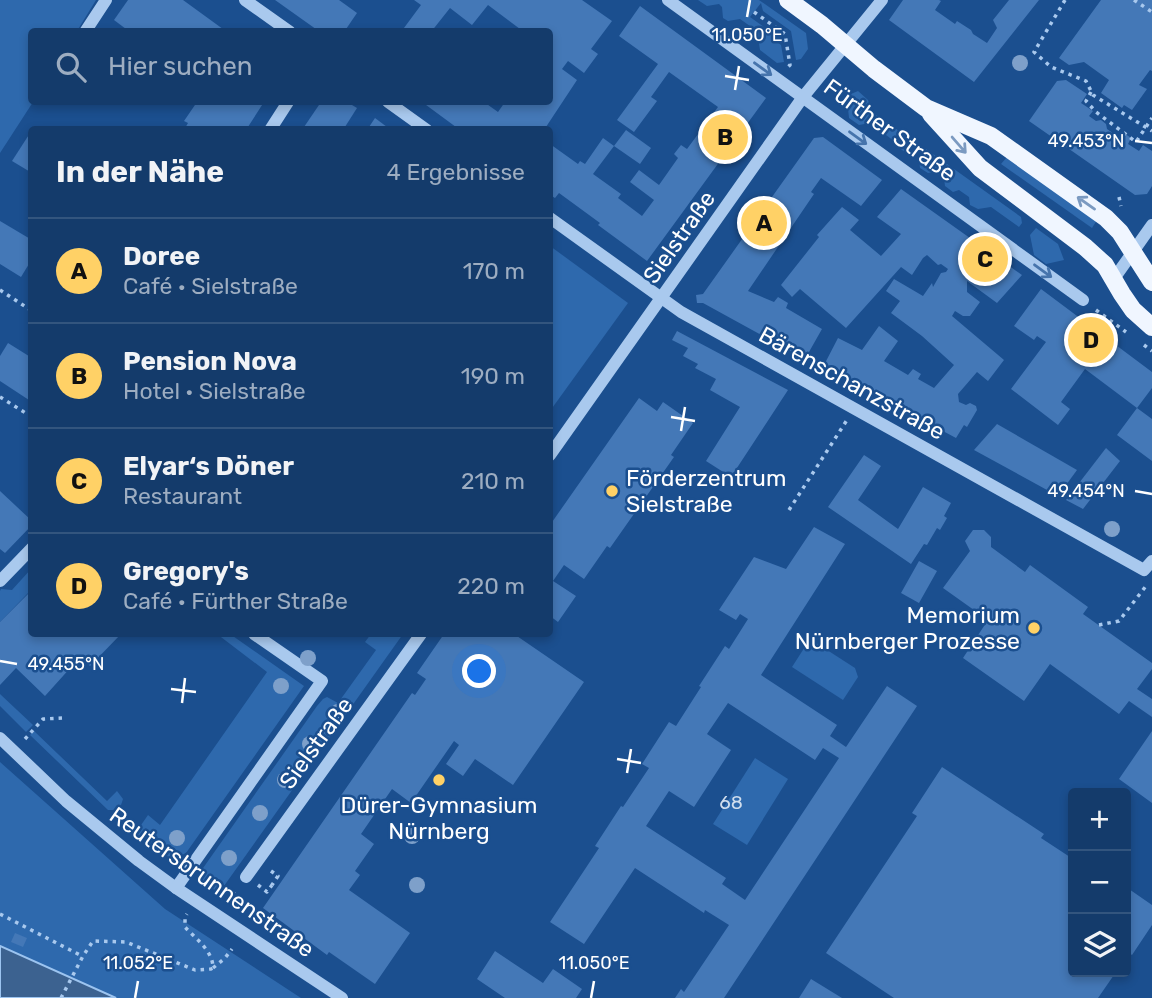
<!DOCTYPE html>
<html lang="de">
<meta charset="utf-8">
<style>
:root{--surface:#143b6b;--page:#214673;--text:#f1f3f6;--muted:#9dadc1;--line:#33557e;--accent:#ffd166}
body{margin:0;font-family:Rubik,sans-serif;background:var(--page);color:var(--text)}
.controls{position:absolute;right:21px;bottom:21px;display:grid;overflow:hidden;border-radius:7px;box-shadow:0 4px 10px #0003}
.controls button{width:63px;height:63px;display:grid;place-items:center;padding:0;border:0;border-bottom:2px solid var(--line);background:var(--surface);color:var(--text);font:35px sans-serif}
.you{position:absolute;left:480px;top:672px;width:24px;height:24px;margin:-18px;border:5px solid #fff;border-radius:50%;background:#1a73e8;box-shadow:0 0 0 10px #1a73e833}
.badge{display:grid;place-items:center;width:46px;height:46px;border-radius:50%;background:var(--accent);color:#111;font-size:23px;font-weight:700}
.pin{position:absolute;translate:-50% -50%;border:4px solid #fff;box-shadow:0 2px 7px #0006}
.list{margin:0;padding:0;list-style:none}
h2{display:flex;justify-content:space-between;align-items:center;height:91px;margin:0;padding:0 28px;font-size:30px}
h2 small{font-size:23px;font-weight:400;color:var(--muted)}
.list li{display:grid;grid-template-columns:46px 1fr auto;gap:21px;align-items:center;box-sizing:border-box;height:105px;padding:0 28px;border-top:2px solid var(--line)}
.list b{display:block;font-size:26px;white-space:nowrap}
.list p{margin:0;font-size:23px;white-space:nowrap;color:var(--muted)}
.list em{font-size:23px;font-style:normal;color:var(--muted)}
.icon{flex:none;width:38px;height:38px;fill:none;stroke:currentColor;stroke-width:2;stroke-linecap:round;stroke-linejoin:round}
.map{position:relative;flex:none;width:1152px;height:998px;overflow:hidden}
.search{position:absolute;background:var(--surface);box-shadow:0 4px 10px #0003;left:28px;top:28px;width:525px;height:77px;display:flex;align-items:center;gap:18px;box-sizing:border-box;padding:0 24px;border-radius:7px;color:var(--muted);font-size:26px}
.panel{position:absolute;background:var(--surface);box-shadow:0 4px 10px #0003;left:28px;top:126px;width:525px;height:511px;border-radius:7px}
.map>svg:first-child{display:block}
.green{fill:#2e69ad}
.water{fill:#3c6290;stroke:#9cc4f0;stroke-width:2}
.building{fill:#4478b7;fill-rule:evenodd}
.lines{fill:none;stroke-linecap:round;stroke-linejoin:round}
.path{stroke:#a9c9ee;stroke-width:3.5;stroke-dasharray:3.5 5;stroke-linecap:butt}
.minor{stroke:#a9c9ee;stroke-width:12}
.major{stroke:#f0f6ff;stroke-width:18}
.tree{fill:#7ea0ca}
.oneway{stroke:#4674ac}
.oneway2{stroke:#7b9ac1}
.ticks{fill:none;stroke:#fff;stroke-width:2.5}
.poi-dot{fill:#ffd166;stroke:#1b4f8f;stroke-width:2.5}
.labels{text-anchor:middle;stroke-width:5;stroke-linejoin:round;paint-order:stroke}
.number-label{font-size:19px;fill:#d0dded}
.street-label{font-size:23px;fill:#fff;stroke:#1b4f8f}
.poi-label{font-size:23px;fill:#fff;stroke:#1b4f8f;text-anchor:start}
.ticks-label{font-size:18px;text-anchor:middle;fill:#fff;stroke:#1b4f8f;stroke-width:5;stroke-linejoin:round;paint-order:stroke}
</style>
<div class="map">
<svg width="1152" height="998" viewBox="0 0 1152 998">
<rect width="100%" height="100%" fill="#1b4f8f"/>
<g class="green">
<polygon points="0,0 96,0 77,31 32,32 33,102 0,153"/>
<polygon points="698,0 759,0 806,33 808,49 801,59 796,60 791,31 763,11 761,3 750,17 775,35 777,42 781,45 784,62 777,63 760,50 757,31 740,19 728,21 723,18 722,7 719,4 707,6"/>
<polygon points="858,91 868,100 872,112 909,138 911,144 905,152 895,145 894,141 870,123 859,125 849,118 847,99 851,94"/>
<polygon points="926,149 1021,217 1022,223 1019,227 991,207 978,209 970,205 969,197 959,190 953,192 945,186 944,178 934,172 928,173 920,168 919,159"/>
<polygon points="1007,157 1097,220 1092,228 1001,164"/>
<polygon points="1036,228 1058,244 1064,260 1046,264 1034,255 1030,235"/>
<polygon points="550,246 628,303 550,411"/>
<polygon points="31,569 31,590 0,622 0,591 1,589 12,590"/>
<polygon points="217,634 230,634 304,686 186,853 176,858 170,858 138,835 139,828 148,815 160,825 267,672"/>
<polygon points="371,634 403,634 219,893 203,882 200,876 201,871 317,706 323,699 327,697 338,703 376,650 365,642"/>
<polygon points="810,639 855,668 858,677 843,700 792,667"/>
<polygon points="0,694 33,725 26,732 0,706"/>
<polygon points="34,731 107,801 117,791 123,799 121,805 116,810 108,810 30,735"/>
<polygon points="755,758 788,779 747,845 713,824"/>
<polygon points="0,762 165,909 301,998 0,998"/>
</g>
<polygon class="water" points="0,946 116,998 0,998"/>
<g class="building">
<polygon points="128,0 183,0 227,32 130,32 114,20"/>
<polygon points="275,0 339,0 357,13 344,32 320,32"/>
<polygon points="414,0 582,0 612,21 591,49 598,54 584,73 568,61 562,69 577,80 544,130 460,130 422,102 484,102 498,112 505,102 550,102 550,32 524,32 488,5 472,25 450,8 431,32 401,32 421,5"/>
<polygon points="903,0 939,0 941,1 935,10 955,24 957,21 971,30 973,34 987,43 997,28 993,20 1009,0 1039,0 974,82 889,20"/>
<polygon points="1101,0 1152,0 1152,71 1150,70 1139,85 1147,89 1132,110 1124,105 1122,108 1101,93 1109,80 1084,62 1069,65 1059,58"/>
<polygon points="640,6 766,98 647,261 598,225 600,223 559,193 555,198 550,195 550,144 578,164 580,161 585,164 603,138 614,146 593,174 621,194 618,198 642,216 654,200 630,182 639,170 659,185 678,158 674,154 681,145 687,149 718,107 669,72 651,97 657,101 634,132 617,120 658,64 619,36"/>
<polygon points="1066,80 1087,94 1081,103 1093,111 1089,116 1096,121 1101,120 1106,124 1107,129 1117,136 1124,133 1131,138 1128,144 1139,151 1143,145 1152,151 1152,186 1147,194 1135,195 1029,121 1057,81"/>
<polygon points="197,102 264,102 246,130 184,130 188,123 184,121"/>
<polygon points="321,102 347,102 357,108 343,130 302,130"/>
<polygon points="375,118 391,130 367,130"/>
<polygon points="32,130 32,173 12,161"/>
<polygon points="626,130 651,148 640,164 614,146"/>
<polygon points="823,137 882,180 861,206 821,178 811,192 814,194 748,291 774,302 778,297 788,303 786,308 822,329 805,359 703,303 697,303 696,295 703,294 814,138"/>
<polygon points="901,189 1022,275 997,303 967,281 967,292 980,302 970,316 963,316 955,311 952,316 1004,360 988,381 977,372 958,394 959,402 966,405 970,403 976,406 977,410 967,427 964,425 956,438 823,367 838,338 862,350 879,326 898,341 884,361 908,375 913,369 921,374 918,379 934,388 954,365 922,336 891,313 900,301 886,291 894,279 923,296 932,283 933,287 941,273 946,272 948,269 941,264 938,265 927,255 923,258 912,275 901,267 846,328 800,289 792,297 781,285 819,237 817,235 842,207 859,220 850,230 881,256 901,234 877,217"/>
<polygon points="0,221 32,240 32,259 21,277 0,264"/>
<polygon points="1041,289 1152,372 1152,388 1137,408 1152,419 1152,461 1117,435 1137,408 1085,369 1061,402 1070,409 1058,425 1011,389 1046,342 1037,336 1034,340 1014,326"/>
<polygon points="677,331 788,390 731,477 706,461 740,407 710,390 716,379 695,368 698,364 683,356 688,348 672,340"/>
<polygon points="8,343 32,358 32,402 0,381 0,356"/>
<polygon points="639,398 657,411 663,402 693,423 671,455 674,457 610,548 607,546 584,579 564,565 553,581 576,596 558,622 550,616 550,525"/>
<polygon points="997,424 1077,470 1058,496 974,450"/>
<polygon points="1106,448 1120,461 1083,509 1066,500"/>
<polygon points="864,455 881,466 858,500 898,529 923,487 951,503 944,516 947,518 940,530 937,528 927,545 924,544 911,564 828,507"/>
<polygon points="0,491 32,521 32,525 5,553 0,549"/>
<path d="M 814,527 L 845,544 L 761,675 L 837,725 L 830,736 L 846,747 L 887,686 L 917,706 L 724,998 L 675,998 L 681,989 L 684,992 L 729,925 L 705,910 L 704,913 L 635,868 L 584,944 L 550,922 L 599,848 L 595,846 L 621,806 L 623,807 L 649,768 L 642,764 L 669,722 L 676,726 L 701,687 L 699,686 L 725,646 L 729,649 L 748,619 L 740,614 L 736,620 L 719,610 L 754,557 L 786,569 ZM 728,703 L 815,760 L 823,748 L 839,758 L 745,900 L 722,884 L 726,878 L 646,826 L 669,791 L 694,807 L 731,750 L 707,734 Z"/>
<polygon points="973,530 984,530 991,537 991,547 1025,572 1030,565 1088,607 1083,614 1152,663 1152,669 1137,689 1152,699 1152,717 1129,701 1119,714 1050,664 1024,701 963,658 988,620 943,588 970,551 965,541"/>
<polygon points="919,561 937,571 919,603 901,593"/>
<polygon points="32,590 32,634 121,634 90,666 81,656 45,696 16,668 0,685 0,622"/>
<polygon points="444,634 514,634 584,682 513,785 475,759 463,776 446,764 459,745 454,741 411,803 392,789 361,834 374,844 355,871 360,875 349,890 410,933 375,984 329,952 327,955 263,908 412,693 415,695 426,679 417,673"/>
<polygon points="1152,731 1152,803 1119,779"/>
<polygon points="942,767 1044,834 1041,838 1073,859 1073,972 1116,972 1098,998 894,998 826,953 917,816 912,813"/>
<polygon points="1126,887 1152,905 1152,925 1132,955 1128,952 1126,956"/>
<polygon points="15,933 27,938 23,947 11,942"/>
<polygon points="495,951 543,983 553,969 582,989 576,998 505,998 477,979"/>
<polygon points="811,979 842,998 799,998"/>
</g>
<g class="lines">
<g class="path">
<polyline points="1065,0 1034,52 1051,67 1086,81 1093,95 1152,131"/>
<polyline points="1134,0 1152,12"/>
<polyline points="754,12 785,34 790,65 788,67"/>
<polyline points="1091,92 1086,101 1096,112 1136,142 1152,118"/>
<polyline points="1119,197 1121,206"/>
<polyline points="0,290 32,311"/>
<polyline points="1096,310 1126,332"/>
<polyline points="1144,345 1152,351"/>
<polyline points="0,397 32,417"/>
<polyline points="789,510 847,420"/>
<polyline points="1099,625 1119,621 1146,586"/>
<polyline points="25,739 43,719 62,718"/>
<polyline points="271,871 278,876 272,885"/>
<polyline points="258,885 267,892 272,885 276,888"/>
<polyline points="227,901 237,888"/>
<polyline points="0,914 82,956"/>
<polyline points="213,968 225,958 232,949"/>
<path d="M 61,998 L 83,956 L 93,941 L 126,942 L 195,970 L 211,969 L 213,968 C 213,951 196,939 185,927 L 185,917 L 187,914"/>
</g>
<g class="minor">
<polyline points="245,0 290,32"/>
<polyline points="668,0 1083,300"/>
<polyline points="85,32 106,0"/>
<polyline points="388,102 427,130"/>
<polyline points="270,130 288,102"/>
<polyline points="550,218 681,312 1144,570 1152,561"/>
<polyline points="1113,280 1152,225"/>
<polyline points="550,455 803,97 882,0"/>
<polyline points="0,581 32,548"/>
<polyline points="0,738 66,801 139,861 176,888 342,998"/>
<polyline points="246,877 421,634"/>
<polyline points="176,888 322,681 254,634"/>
</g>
<g class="major">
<polyline points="788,0 822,25 874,69 926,108 991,136 1106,218 1120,232 1152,282"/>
<polyline points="931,114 980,168 1085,247 1105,265 1122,294 1133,310 1152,327"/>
</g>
</g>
<g class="tree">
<circle cx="1020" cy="63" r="8"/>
<circle cx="1112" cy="529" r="8"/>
<circle cx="308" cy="658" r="8"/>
<circle cx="281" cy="686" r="8"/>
<circle cx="338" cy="712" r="8"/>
<circle cx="310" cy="744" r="8"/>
<circle cx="285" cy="780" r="8"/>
<circle cx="260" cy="813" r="8"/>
<circle cx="412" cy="836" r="8"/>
<circle cx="177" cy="838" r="8"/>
<circle cx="229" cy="858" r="8"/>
<circle cx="417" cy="885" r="8"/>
</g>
<defs><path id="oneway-shaft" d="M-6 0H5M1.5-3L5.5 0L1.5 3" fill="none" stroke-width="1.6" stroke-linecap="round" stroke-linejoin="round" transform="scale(1.75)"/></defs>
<g class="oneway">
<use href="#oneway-shaft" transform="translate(763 69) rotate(36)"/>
<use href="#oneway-shaft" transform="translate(858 138) rotate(36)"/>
<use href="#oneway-shaft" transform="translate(1043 271) rotate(36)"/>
</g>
<g class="oneway2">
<use href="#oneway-shaft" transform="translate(959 145) rotate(49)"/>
<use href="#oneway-shaft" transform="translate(1086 203) rotate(-145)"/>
</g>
<path class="ticks" d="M 747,17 L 750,0M 725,76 L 749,80M 735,90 L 739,66M 1135,141 L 1152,143M 671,417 L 695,421M 681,431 L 685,407M 1135,491 L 1152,494M 0,661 L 17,664M 171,689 L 196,692M 182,703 L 185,678M 617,759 L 641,763M 627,773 L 631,749M 135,998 L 138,981M 591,998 L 594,981"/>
<g class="poi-dot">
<circle cx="612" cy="491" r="7"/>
<circle cx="1034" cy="628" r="7"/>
<circle cx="439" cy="780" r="7"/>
</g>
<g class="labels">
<g class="number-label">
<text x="731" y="809">68</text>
</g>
<g class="street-label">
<text transform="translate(890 130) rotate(36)" y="8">Fürther Straße</text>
<text transform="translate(679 237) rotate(-55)" y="8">Sielstraße</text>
<text transform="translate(852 383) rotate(29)" y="8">Bärenschanzstraße</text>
<text transform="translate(316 743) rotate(-54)" y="8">Sielstraße</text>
<text transform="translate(212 882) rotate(35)" y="8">Reutersbrunnenstraße</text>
</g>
<g class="poi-label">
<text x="626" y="486">Förderzentrum<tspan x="626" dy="26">Sielstraße</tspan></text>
<text x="1020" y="623" text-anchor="end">Memorium<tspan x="1020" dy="26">Nürnberger Prozesse</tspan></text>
<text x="439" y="813" text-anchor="middle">Dürer-Gymnasium<tspan x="439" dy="26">Nürnberg</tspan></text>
</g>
</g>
<g class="ticks-label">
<text x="747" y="41">11.050°E</text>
<text x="1086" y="147">49.453°N</text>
<text x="1086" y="497">49.454°N</text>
<text x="66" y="670">49.455°N</text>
<text x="138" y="969">11.052°E</text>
<text x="594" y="969">11.050°E</text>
</g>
</svg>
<div class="controls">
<button>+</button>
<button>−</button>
<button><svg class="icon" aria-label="layers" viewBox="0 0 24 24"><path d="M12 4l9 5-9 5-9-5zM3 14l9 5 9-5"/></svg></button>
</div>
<div class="you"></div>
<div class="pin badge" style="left:764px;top:223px">A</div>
<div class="pin badge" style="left:725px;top:137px">B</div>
<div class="pin badge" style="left:985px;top:259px">C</div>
<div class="pin badge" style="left:1091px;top:340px">D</div>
<div class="search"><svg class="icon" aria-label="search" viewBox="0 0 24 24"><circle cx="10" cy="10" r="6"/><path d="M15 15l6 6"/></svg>Hier suchen</div>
<section class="panel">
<h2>In der Nähe<small>4 Ergebnisse</small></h2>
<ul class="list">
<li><span class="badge">A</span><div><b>Doree</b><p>Café · Sielstraße</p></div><em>170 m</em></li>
<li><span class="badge">B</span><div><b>Pension Nova</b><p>Hotel · Sielstraße</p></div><em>190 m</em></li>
<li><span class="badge">C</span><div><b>Elyar‘s Döner</b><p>Restaurant</p></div><em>210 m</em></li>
<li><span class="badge">D</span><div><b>Gregory's</b><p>Café · Fürther Straße</p></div><em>220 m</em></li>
</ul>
</section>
</div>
